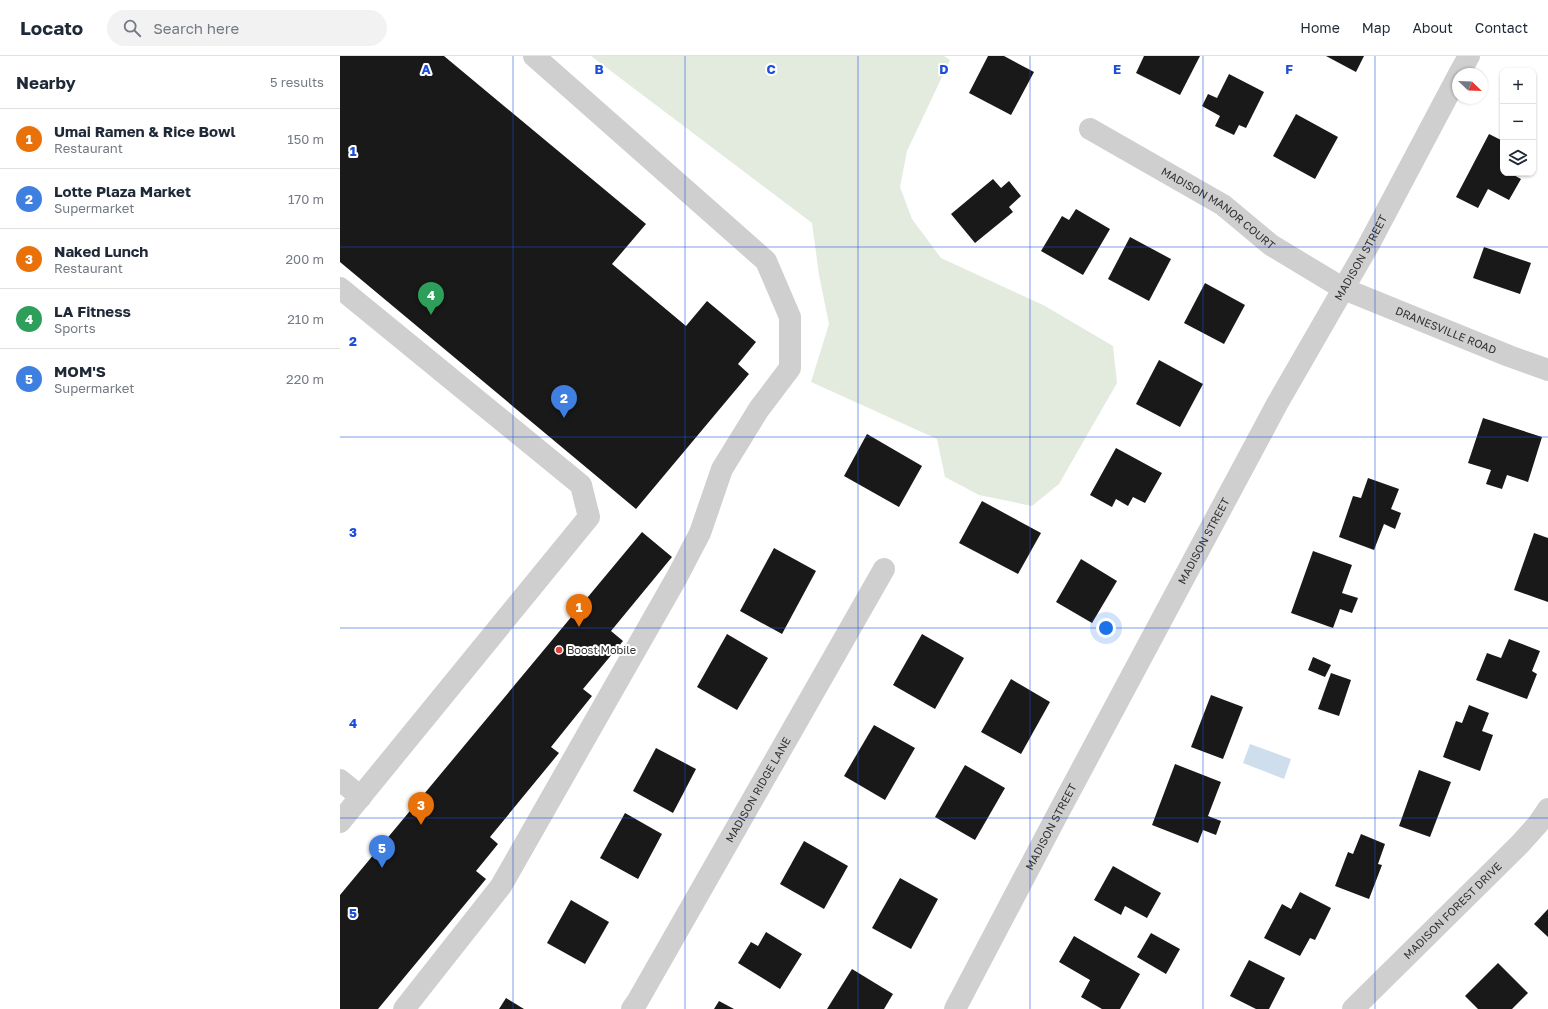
<!DOCTYPE html>
<meta charset="utf-8">
<style>
:root{--surface:#fff;--page:#f2f2f3;--text:#1f2937;--muted:#747a83;--line:#e0e1e3;--accent:#1a73e8}
body{margin:0;font-family:"Golos Text",sans-serif;background:var(--page);color:var(--text)}
.controls{position:absolute;right:12px;top:12px;display:grid;overflow:hidden;border-radius:8px;box-shadow:0 1px 3px #0004}
.controls button{width:36px;height:36px;display:grid;place-items:center;padding:0;border:0;border-bottom:1px solid var(--line);background:var(--surface);color:var(--text);font:20px sans-serif}
.compass{position:absolute;left:1112px;top:12px;width:36px;height:36px;border-radius:50%;background:var(--surface);box-shadow:0 1px 3px #0004;rotate:113deg}
.you{position:absolute;left:766px;top:572px;width:14px;height:14px;margin:-10px;border:3px solid #fff;border-radius:50%;background:#1a73e8;box-shadow:0 0 0 6px #1a73e833}
.badge{display:grid;place-items:center;width:26px;height:26px;border-radius:50%;background:var(--accent);color:#fff;font-size:13px;font-weight:700}
.pin{position:absolute;translate:-50% -33px;filter:drop-shadow(0 1px 2px #0008)}
.pin::after{content:'';position:absolute;top:21px;width:14px;height:12px;background:inherit;clip-path:polygon(0 0,100% 0,50% 100%)}
.list{margin:0;padding:0;list-style:none}
h2{display:flex;justify-content:space-between;align-items:center;height:52px;margin:0;padding:0 16px;font-size:17px}
h2 small{font-size:13px;font-weight:400;color:var(--muted)}
.list li{display:grid;grid-template-columns:26px 1fr auto;gap:12px;align-items:center;box-sizing:border-box;height:60px;padding:0 16px;border-top:1px solid var(--line)}
.list b{display:block;font-size:15px;white-space:nowrap}
.list p{margin:0;font-size:13px;white-space:nowrap;color:var(--muted)}
.list em{font-size:13px;font-style:normal;color:var(--muted)}
.icon{flex:none;width:22px;height:22px;fill:none;stroke:currentColor;stroke-width:2;stroke-linecap:round;stroke-linejoin:round}
.map{position:relative;flex:none;width:1208px;height:953px;overflow:hidden}
header{display:flex;align-items:center;gap:24px;box-sizing:border-box;height:56px;padding:0 20px;background:var(--surface);border-bottom:1px solid var(--line)}
header strong{font-size:19px}
nav{display:flex;gap:22px;margin-inline-start:auto;font-size:14px}
.search{width:280px;height:36px;background:var(--page);display:flex;align-items:center;gap:10px;box-sizing:border-box;padding:0 14px;border-radius:22px;color:var(--muted);font-size:15px}
main{display:flex}
aside{flex:1;background:var(--surface)}
.map>svg:first-child{display:block}
.green{fill:#e3ebde}
.water{fill:#cedeed}
.building{fill:#191919}
.lines{fill:none;stroke-linecap:round;stroke-linejoin:round}
.minor{stroke:#cfcfcf;stroke-width:22}
.grid{fill:none;stroke:#1d4ed8;stroke-width:1;stroke-opacity:0.55}
.poi-dot{fill:#e23f3b;stroke:#fff;stroke-width:1.5}
.labels{text-anchor:middle;stroke-width:4;stroke-linejoin:round;paint-order:stroke}
.street-label{font-size:11px;fill:#323232;stroke:#fff}
.poi-label{font-size:11px;fill:#323232;stroke:#fff;text-anchor:start}
.grid-label{font-size:13px;text-anchor:middle;font-weight:bold;fill:#1d4ed8;stroke:#fff;stroke-width:4;stroke-linejoin:round;paint-order:stroke}
</style>
<header>
<strong>Locato</strong>
<div class="search"><svg class="icon" aria-label="search" viewBox="0 0 24 24"><circle cx="10" cy="10" r="6"/><path d="M15 15l6 6"/></svg>Search here</div>
<nav><a>Home</a><a>Map</a><a>About</a><a>Contact</a></nav>
</header>
<main>
<aside>
<h2>Nearby<small>5 results</small></h2>
<ul class="list">
<li><span class="badge" style="background:#e8710a">1</span><div><b>Umai Ramen &amp; Rice Bowl</b><p>Restaurant</p></div><em>150 m</em></li>
<li><span class="badge" style="background:#3f7fe0">2</span><div><b>Lotte Plaza Market</b><p>Supermarket</p></div><em>170 m</em></li>
<li><span class="badge" style="background:#e8710a">3</span><div><b>Naked Lunch</b><p>Restaurant</p></div><em>200 m</em></li>
<li><span class="badge" style="background:#2e9e5b">4</span><div><b>LA Fitness</b><p>Sports</p></div><em>210 m</em></li>
<li><span class="badge" style="background:#3f7fe0">5</span><div><b>MOM'S</b><p>Supermarket</p></div><em>220 m</em></li>
</ul>
</aside>
<div class="map">
<svg width="1208" height="953" viewBox="0 0 1208 953">
<rect width="100%" height="100%" fill="#fff"/>
<polygon class="green" points="251,0 604,0 610,4 567,95 560,131 572,163 601,202 705,250 773,290 777,327 719,428 692,450 639,439 605,421 597,383 471,326 489,268 479,219 472,167"/>
<polygon class="water" points="910,688 951,703 944,723 903,707"/>
<g class="building">
<polygon points="0,0 104,0 306,168 272,208 346,270 367,245 416,286 398,308 409,318 296,453 0,206"/>
<polygon points="648,0 664,0 694,16 671,59 629,37"/>
<polygon points="804,0 860,0 840,39 796,17"/>
<polygon points="986,0 1024,0 1016,16"/>
<polygon points="889,18 924,36 906,72 899,69 894,79 875,70 880,60 862,50 868,38 877,42"/>
<polygon points="956,58 998,81 975,123 933,100"/>
<polygon points="1149,78 1163,85 1163,117 1170,117 1181,123 1169,144 1148,133 1138,152 1116,141"/>
<polygon points="653,123 661,132 669,125 681,140 669,151 673,156 635,187 611,158"/>
<polygon points="736,153 770,173 743,219 701,195 722,160 729,164"/>
<polygon points="790,181 831,203 809,245 768,223"/>
<polygon points="1144,191 1191,207 1180,238 1133,222"/>
<polygon points="865,227 905,249 884,288 844,267"/>
<polygon points="819,304 863,328 840,371 796,348"/>
<polygon points="1143,362 1202,381 1188,426 1167,419 1162,433 1146,428 1151,414 1128,407"/>
<polygon points="527,378 582,410 559,451 504,420"/>
<polygon points="776,392 822,417 805,447 793,441 788,450 776,443 772,451 750,439"/>
<polygon points="1028,422 1059,433 1051,453 1061,457 1055,473 1044,468 1034,494 999,481 1013,440 1021,442"/>
<polygon points="642,445 701,477 678,518 619,487"/>
<polygon points="302,476 332,501 271,575 283,585 243,633 252,640 211,691 219,697 150,781 158,788 136,815 146,823 38,953 0,953 0,839"/>
<polygon points="1194,477 1208,482 1208,546 1174,534"/>
<polygon points="434,492 476,515 442,578 400,555"/>
<polygon points="973,495 1012,509 1002,537 1018,542 1012,557 1000,553 993,572 951,557"/>
<polygon points="741,503 777,525 752,567 716,546"/>
<polygon points="387,578 428,602 397,654 357,631"/>
<polygon points="582,578 624,602 595,653 553,629"/>
<polygon points="1169,583 1200,595 1192,615 1197,618 1187,643 1136,624 1147,597 1161,602"/>
<polygon points="973,601 991,609 985,621 968,614"/>
<polygon points="991,617 1011,624 999,660 978,653"/>
<polygon points="671,623 710,646 681,698 641,676"/>
<polygon points="871,639 903,651 883,703 851,691"/>
<polygon points="1129,649 1149,657 1142,675 1153,679 1140,715 1103,701 1116,665 1122,667"/>
<polygon points="534,669 575,692 545,744 504,720"/>
<polygon points="316,692 356,713 333,757 293,735"/>
<polygon points="835,708 881,726 868,760 881,765 876,779 863,774 858,787 812,769"/>
<polygon points="625,709 665,732 635,784 595,761"/>
<polygon points="1079,714 1111,726 1090,781 1059,770"/>
<polygon points="285,757 322,778 298,823 260,802"/>
<polygon points="1021,778 1045,788 1038,808 1042,809 1029,843 995,830 1008,796 1013,798"/>
<polygon points="464,785 508,810 484,853 440,828"/>
<polygon points="773,810 821,837 807,862 785,850 781,859 754,844"/>
<polygon points="560,822 598,843 571,893 532,872"/>
<polygon points="960,836 991,852 975,884 970,882 960,900 924,882 942,848 951,853"/>
<polygon points="231,844 269,866 245,908 207,887"/>
<polygon points="1208,853 1208,881 1194,868"/>
<polygon points="426,876 462,898 440,933 398,907 411,886 418,890"/>
<polygon points="811,877 840,893 826,918 797,901"/>
<polygon points="734,880 800,918 780,953 762,953 741,941 750,924 719,906"/>
<polygon points="909,904 945,922 929,953 916,953 890,940"/>
<polygon points="1158,907 1188,937 1172,953 1138,953 1125,940"/>
<polygon points="512,913 553,938 544,953 487,953"/>
<polygon points="166,942 184,953 159,953"/>
<polygon points="379,945 394,953 374,953"/>
</g>
<g class="lines">
<g class="minor">
<polyline points="1119,18 1129,0"/>
<path id="s1" d="M 750,73 L 883,149 L 931,189 L 1004,233 L 1169,300 L 1208,314"/>
<polyline points="0,232 241,429 249,461 0,766"/>
<polyline points="0,724 21,741"/>
<polyline points="64,953 161,830 337,521 360,477 382,413 419,353 450,312 450,261 426,205 194,0"/>
<path id="s2" d="M 292,953 L 297,946 L 544,513"/>
<path id="s3" d="M 615,953 L 716,761 L 937,348 L 1028,190 L 1118,20"/>
<path id="s4" d="M 1013,953 L 1180,788 L 1198,768 L 1208,753"/>
</g>
</g>
<path class="grid" d="M 173,0 L 173,953M 345,0 L 345,953M 518,0 L 518,953M 690,0 L 690,953M 863,0 L 863,953M 1035,0 L 1035,953M 0,191 L 1208,191M 0,381 L 1208,381M 0,572 L 1208,572M 0,762 L 1208,762"/>
<circle class="poi-dot" cx="219" cy="594" r="4"/>
<g class="labels">
<g class="street-label">
<text dy="4" stroke="none"><textPath href="#s1" startOffset="151">MADISON MANOR COURT</textPath></text>
<text dy="4" stroke="none"><textPath href="#s3" startOffset="854">MADISON STREET</textPath></text>
<text dy="4" stroke="none"><textPath href="#s1" startOffset="411">DRANESVILLE ROAD</textPath></text>
<text dy="4" stroke="none"><textPath href="#s3" startOffset="530">MADISON STREET</textPath></text>
<text dy="4" stroke="none"><textPath href="#s2" startOffset="253">MADISON RIDGE LANE</textPath></text>
<text dy="4" stroke="none"><textPath href="#s3" startOffset="206">MADISON STREET</textPath></text>
<text dy="4" stroke="none"><textPath href="#s4" startOffset="140">MADISON FOREST DRIVE</textPath></text>
</g>
<g class="poi-label">
<text x="227" y="598">Boost Mobile</text>
</g>
</g>
<g class="grid-label">
<text x="86" y="18">A</text>
<text x="259" y="18">B</text>
<text x="431" y="18">C</text>
<text x="604" y="18">D</text>
<text x="777" y="18">E</text>
<text x="949" y="18">F</text>
<text x="13" y="100">1</text>
<text x="13" y="290">2</text>
<text x="13" y="481">3</text>
<text x="13" y="672">4</text>
<text x="13" y="862">5</text>
</g>
</svg>
<div class="controls">
<button>+</button>
<button>−</button>
<button><svg class="icon" aria-label="layers" viewBox="0 0 24 24"><path d="M12 4l9 5-9 5-9-5zM3 14l9 5 9-5"/></svg></button>
</div>
<svg class="compass" viewBox="-18 -18 36 36"><path d="M0-13l5 13h-10z" fill="#e53935"/><path d="M0 13l5-13h-10z" fill="#747a83"/></svg>
<div class="you"></div>
<div class="pin badge" style="left:239px;top:571px;background:#e8710a">1</div>
<div class="pin badge" style="left:224px;top:362px;background:#3f7fe0">2</div>
<div class="pin badge" style="left:81px;top:769px;background:#e8710a">3</div>
<div class="pin badge" style="left:91px;top:259px;background:#2e9e5b">4</div>
<div class="pin badge" style="left:42px;top:812px;background:#3f7fe0">5</div>
</div>
</main>
